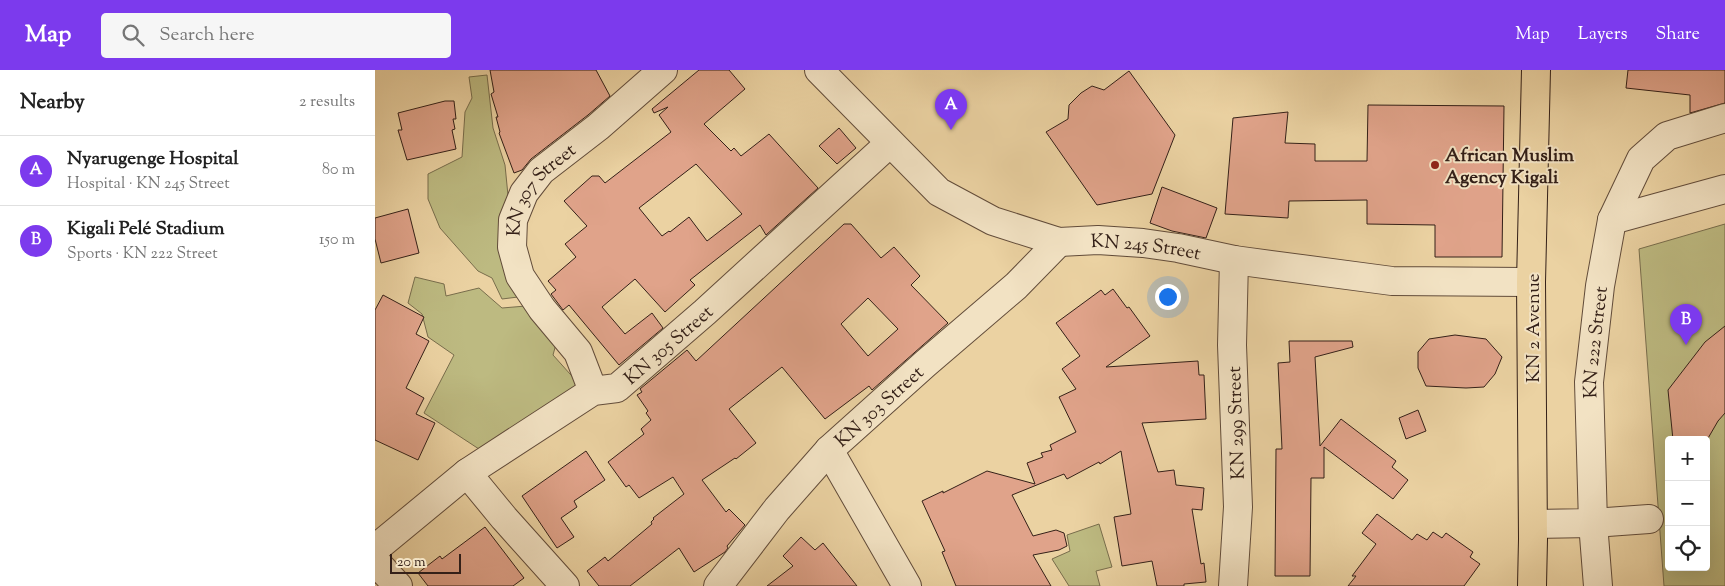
<!DOCTYPE html>
<meta charset="utf-8">
<style>
:root{--surface:#fff;--page:#f6f6f6;--text:#222;--muted:#767676;--line:#e0e0e0;--accent:#7c3aed}
body{margin:0;font-family:"Sorts Mill Goudy",serif;background:var(--page);color:var(--text)}
.controls{position:absolute;right:15px;bottom:15px;display:grid;overflow:hidden;border-radius:5px;box-shadow:0 5px 20px #0002}
.controls button{width:45px;height:45px;display:grid;place-items:center;padding:0;border:0;border-bottom:1px solid var(--line);background:var(--surface);color:var(--text);font:25px sans-serif}
.scale{position:absolute;left:15px;bottom:12px;width:71px;box-sizing:border-box;padding-left:5px;border:2px solid #342018;border-top:0;font-size:14px;line-height:18px;white-space:nowrap;color:#342018;-webkit-text-stroke:4px #f2e2c3;paint-order:stroke}
.you{position:absolute;left:792px;top:226px;width:18px;height:18px;margin:-12px;border:4px solid #fff;border-radius:50%;background:#1a73e8;box-shadow:0 0 0 8px #1a73e833}
.badge{display:grid;place-items:center;width:32px;height:32px;border-radius:50%;background:var(--accent);color:#fff;font-size:16px;font-weight:700}
.pin{position:absolute;translate:-50% -41px;filter:drop-shadow(0 1px 2px #0008)}
.pin::after{content:'';position:absolute;top:26px;width:18px;height:15px;background:inherit;clip-path:polygon(0 0,100% 0,50% 100%)}
.list{margin:0;padding:0;list-style:none}
h2{display:flex;justify-content:space-between;align-items:center;height:65px;margin:0;padding:0 20px;font-size:21px}
h2 small{font-size:16px;font-weight:400;color:var(--muted)}
.list li{display:grid;grid-template-columns:32px 1fr auto;gap:15px;align-items:center;box-sizing:border-box;height:70px;padding:0 20px;border-top:1px solid var(--line)}
.list b{display:block;font-size:19px;white-space:nowrap}
.list p{margin:0;font-size:16px;white-space:nowrap;color:var(--muted)}
.list em{font-size:16px;font-style:normal;color:var(--muted)}
.icon{flex:none;width:28px;height:28px;fill:none;stroke:currentColor;stroke-width:2;stroke-linecap:round;stroke-linejoin:round}
.map{position:relative;flex:none;width:1350px;height:516px;overflow:hidden}
header{display:flex;align-items:center;gap:30px;box-sizing:border-box;height:70px;padding:0 25px;background:var(--accent);color:#fff}
header strong{font-size:24px}
nav{display:flex;gap:28px;margin-inline-start:auto;font-size:18px}
.search{width:350px;height:45px;background:var(--page);display:flex;align-items:center;gap:12px;box-sizing:border-box;padding:0 18px;border-radius:5px;color:var(--muted);font-size:19px}
main{display:flex}
aside{flex:1;background:var(--surface)}
.map>svg:first-child{display:block}
.green{fill:#bdba81;stroke:#786d4c;fill-rule:evenodd}
.building{fill:#e0a38a;stroke:#342018;fill-rule:evenodd}
.lines{fill:none;stroke-linecap:round;stroke-linejoin:round}
.minor-casing{stroke:#624c3a;stroke-width:30}
.major-casing{stroke:#342018;stroke-width:30}
.minor{stroke:#f2e2c3;stroke-width:28}
.major{stroke:#ebd2a2;stroke-width:28}
.poi-dot{fill:#8f2418;stroke:#f2e2c3;stroke-width:2}
.labels{text-anchor:middle;stroke-width:4;stroke-linejoin:round;paint-order:stroke}
.poi-label{font-size:19px;font-weight:bold;fill:#342018;stroke:#f2e2c3;text-anchor:start}
.street-label{font-size:19px;fill:#342018;stroke:#f2e2c3}
</style>
<header>
<strong>Map</strong>
<div class="search"><svg class="icon" aria-label="search" viewBox="0 0 24 24"><circle cx="10" cy="10" r="6"/><path d="M15 15l6 6"/></svg>Search here</div>
<nav><a>Map</a><a>Layers</a><a>Share</a></nav>
</header>
<main>
<aside>
<h2>Nearby<small>2 results</small></h2>
<ul class="list">
<li><span class="badge">A</span><div><b>Nyarugenge Hospital</b><p>Hospital · KN 245 Street</p></div><em>80 m</em></li>
<li><span class="badge">B</span><div><b>Kigali Pelé Stadium</b><p>Sports · KN 222 Street</p></div><em>150 m</em></li>
</ul>
</aside>
<div class="map">
<svg width="1350" height="516" viewBox="0 0 1350 516">
<rect width="100%" height="100%" fill="#ebd2a2"/>
<filter id="stains"><feTurbulence type="fractalNoise" baseFrequency=".004" numOctaves="4"/><feColorMatrix values="0 0 0 0 .2 0 0 0 0 .09 0 0 0 0 .02 0 0 0 .5 -.17"/></filter>
<radialGradient id="worn" r=".72"><stop offset=".6" stop-color="#630" stop-opacity="0"/><stop offset="1" stop-color="#630" stop-opacity=".3"/></radialGradient>
<g class="green">
<polygon points="112,5 118,58 130,95 143,227 127,229 117,208 103,201 65,158 53,129 53,104 87,87 90,42 97,28 94,7"/>
<path d="M 1350,154 L 1350,516 L 1289,516 L 1264,179 ZM 1294,370 L 1331,370 L 1331,497 L 1294,497 Z"/>
<polygon points="40,207 69,214 71,226 104,218 127,238 151,236 181,274 178,285 204,314 107,381 49,343 79,285 53,267 47,244 33,233"/>
<polygon points="724,454 737,497 721,501 725,516 694,516 677,489 695,481 692,465"/>
</g>
<g class="building">
<polygon points="115,0 221,0 235,26 213,45 156,89 147,100 139,103 124,63 125,62 121,47 123,47 116,24 119,22"/>
<path d="M 324,0 L 354,0 L 370,19 L 329,54 L 356,81 L 359,78 L 366,86 L 394,64 L 443,118 L 391,165 L 385,155 L 315,210 L 320,215 L 290,242 L 260,209 L 227,237 L 250,264 L 277,243 L 288,258 L 244,295 L 194,235 L 188,240 L 176,224 L 181,220 L 173,211 L 201,187 L 190,174 L 212,156 L 189,131 L 217,106 L 224,106 L 230,113 L 296,62 L 284,45 L 293,37 L 279,43 L 277,39 ZM 321,94 L 367,144 L 332,171 L 314,147 L 295,162 L 294,161 L 287,166 L 264,138 Z"/>
<polygon points="1253,0 1350,0 1350,33 1315,43 1315,25 1251,18"/>
<polygon points="754,1 800,65 777,124 722,135 671,62 693,49 694,35 706,23 717,16 729,20"/>
<polygon points="70,31 79,31 81,49 78,49 80,59 77,60 81,79 32,90 23,60 27,60 23,43"/>
<polygon points="993,35 1129,36 1127,187 1060,187 1060,155 992,154 992,130 914,131 913,148 850,144 858,48 913,42 910,73 940,74 940,91 992,91"/>
<polygon points="464,58 481,78 462,94 444,76"/>
<polygon points="787,117 842,138 831,168 797,161 775,153"/>
<polygon points="33,139 44,183 6,193 0,169 0,148"/>
<path d="M 469,154 L 476,154 L 506,188 L 519,177 L 545,206 L 536,215 L 573,253 L 497,320 L 494,316 L 450,349 L 407,297 L 354,339 L 381,373 L 361,389 L 360,388 L 327,410 L 351,442 L 354,439 L 370,455 L 352,476 L 353,478 L 350,482 L 319,502 L 304,478 L 255,516 L 224,516 L 212,501 L 230,487 L 233,491 L 277,454 L 276,452 L 279,449 L 278,448 L 309,424 L 298,407 L 264,428 L 254,415 L 251,417 L 233,392 L 269,364 L 266,359 L 276,350 L 271,343 L 273,341 L 262,325 L 267,322 L 265,319 L 312,280 L 321,291 ZM 493,228 L 523,259 L 493,286 L 466,254 Z"/>
<polygon points="738,219 752,238 754,237 775,266 731,297 823,291 824,305 829,305 831,349 767,353 783,402 799,400 801,415 829,418 827,440 817,439 826,494 829,493 831,512 809,514 809,516 782,516 777,491 747,496 739,447 756,444 746,381 725,394 724,392 692,409 689,404 637,425 658,466 681,460 689,463 692,476 684,480 658,485 676,516 581,516 567,482 570,481 547,431 568,421 568,423 612,401 660,414 652,393 668,387 666,383 677,380 675,375 701,362 684,327 701,319 687,299 705,286 681,253 726,220 730,225"/>
<polygon points="8,225 49,247 41,264 54,271 31,318 49,328 41,344 60,353 43,390 0,370 0,240"/>
<polygon points="1350,256 1350,343 1343,351 1332,370 1298,370 1293,320 1330,272"/>
<polygon points="1080,265 1111,269 1127,287 1120,304 1109,317 1091,318 1051,316 1043,298 1043,282 1054,269"/>
<polygon points="914,271 977,271 978,277 940,287 945,376 966,349 1021,391 1017,397 1033,410 1018,429 949,377 949,408 936,408 935,506 900,506 901,379 907,379 903,293 915,292"/>
<polygon points="1043,340 1051,361 1031,369 1024,348"/>
<polygon points="211,381 230,410 199,431 202,437 186,448 199,467 182,478 147,426"/>
<polygon points="1002,444 1037,470 1042,464 1052,470 1058,462 1067,468 1071,463 1098,482 1095,487 1105,494 1089,516 973,516 981,506 977,506 1001,474 987,463"/>
<polygon points="110,457 149,508 138,516 53,516 43,503 65,486 67,489"/>
<polygon points="426,467 440,480 448,473 482,516 392,516 418,496 408,486"/>
</g>
<g class="lines">
<g class="minor-casing">
<g id="minor">
<path id="s1" d="M 444,0 L 564,122 L 618,151 L 684,172 L 723,170 L 768,173 L 803,178 L 859,190 L 1017,211 L 1156,212"/>
<polyline points="1237,150 1266,89 1292,66 1350,48"/>
<path id="s2" d="M 218,321 L 203,282 L 167,239 L 145,206 L 137,177 L 138,150 L 149,123 L 166,101 L 223,57 L 288,0"/>
<polyline points="454,380 532,516"/>
<polyline points="92,403 129,448 190,516"/>
<path id="s3" d="M 1158,454 L 1218,453 L 1214,312 L 1225,216 L 1237,150 L 1350,119"/>
<path id="s4" d="M 0,479 L 92,403 L 218,321 L 242,318 L 330,242 L 515,73"/>
<polyline points="0,491 23,516"/>
<path id="s5" d="M 343,516 L 402,439 L 454,380 L 551,293 L 641,216 L 684,172"/>
<polyline points="858,516 863,437 857,275 859,190"/>
<polyline points="1223,516 1218,453 1274,449"/>
</g>
</g>
<g class="major-casing">
<polyline id="major" points="1157,516 1158,469 1156,212 1161,0"/>
</g>
<use href="#minor" class="minor"/>
<use href="#major" class="major"/>
</g>
<circle class="poi-dot" cx="1060" cy="95" r="5"/>
<g class="labels">
<g class="poi-label">
<text x="1070" y="91">African Muslim<tspan x="1070" dy="22">Agency Kigali</tspan></text>
</g>
<g class="street-label">
<text dy="7" stroke="none"><textPath href="#s2" startOffset="235">KN 307 Street</textPath></text>
<text dy="7" stroke="none"><textPath href="#s1" startOffset="389">KN 245 Street</textPath></text>
<text transform="translate(1157 258) rotate(-90)" y="7">KN 2 Avenue</text>
<text dy="7" stroke="none"><textPath href="#s3" startOffset="241">KN 222 Street</textPath></text>
<text dy="7" stroke="none"><textPath href="#s4" startOffset="361">KN 305 Street</textPath></text>
<text dy="7" stroke="none"><textPath href="#s5" startOffset="242">KN 303 Street</textPath></text>
<text transform="translate(860 353) rotate(-92)" y="7">KN 299 Street</text>
</g>
</g>
<rect width="100%" height="100%" filter="url(#stains)"/>
<rect width="100%" height="100%" fill="url(#worn)"/>
</svg>
<div class="controls">
<button>+</button>
<button>−</button>
<button><svg class="icon" aria-label="locate" viewBox="0 0 24 24"><circle cx="12" cy="12" r="6"/><path d="M12 2v4M12 18v4M2 12h4M18 12h4"/></svg></button>
</div>
<div class="scale">20 m</div>
<div class="you"></div>
<div class="pin badge" style="left:576px;top:60px">A</div>
<div class="pin badge" style="left:1311px;top:275px">B</div>
</div>
</main>
